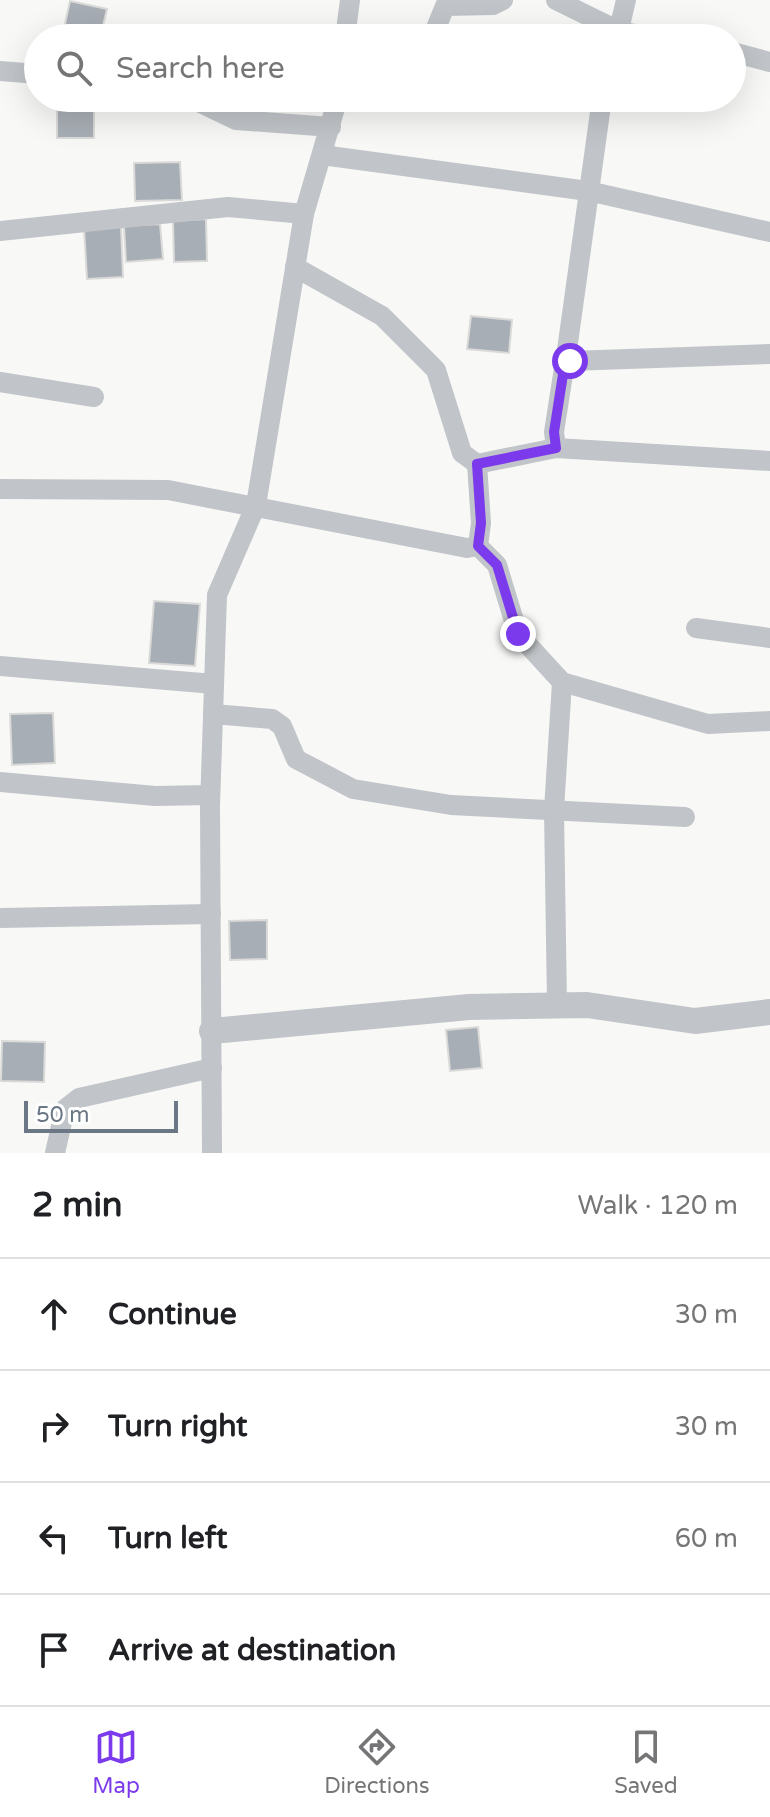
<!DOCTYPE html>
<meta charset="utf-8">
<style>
:root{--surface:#fff;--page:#f6f6f6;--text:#202124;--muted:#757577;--line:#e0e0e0;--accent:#7c3aed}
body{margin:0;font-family:"Varela Round",sans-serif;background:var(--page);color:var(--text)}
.scale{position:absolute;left:24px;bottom:20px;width:154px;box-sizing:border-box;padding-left:8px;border:4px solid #6b7784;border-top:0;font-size:22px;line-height:28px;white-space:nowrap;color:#6b7784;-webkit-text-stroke:6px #fff;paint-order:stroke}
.stop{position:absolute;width:24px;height:24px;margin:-18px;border:6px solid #7c3aed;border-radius:50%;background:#fff}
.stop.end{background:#7c3aed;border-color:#fff;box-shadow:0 2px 8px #0008}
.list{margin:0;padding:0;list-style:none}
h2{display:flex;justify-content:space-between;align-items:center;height:104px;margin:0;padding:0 32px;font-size:34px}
h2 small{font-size:26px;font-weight:400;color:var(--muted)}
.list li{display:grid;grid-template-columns:52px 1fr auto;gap:24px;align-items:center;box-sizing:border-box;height:112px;padding:0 32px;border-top:2px solid var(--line)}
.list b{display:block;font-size:30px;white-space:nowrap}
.list em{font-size:26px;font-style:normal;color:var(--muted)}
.icon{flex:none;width:44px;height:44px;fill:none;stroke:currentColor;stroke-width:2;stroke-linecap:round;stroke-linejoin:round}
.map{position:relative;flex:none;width:770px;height:1153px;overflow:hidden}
.search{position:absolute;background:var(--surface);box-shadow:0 8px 32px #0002;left:24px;right:24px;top:24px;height:88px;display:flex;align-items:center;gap:20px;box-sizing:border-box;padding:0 28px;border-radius:44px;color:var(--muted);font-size:30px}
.sheet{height:552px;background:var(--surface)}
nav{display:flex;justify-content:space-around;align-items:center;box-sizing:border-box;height:112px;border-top:2px solid var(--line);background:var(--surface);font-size:22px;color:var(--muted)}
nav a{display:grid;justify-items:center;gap:4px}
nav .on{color:var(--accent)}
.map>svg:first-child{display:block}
.building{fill:#a8aeb5;stroke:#dadad9;stroke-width:2}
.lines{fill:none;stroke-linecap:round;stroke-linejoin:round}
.minor{stroke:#c1c4c8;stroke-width:20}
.tertiary{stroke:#c1c4c8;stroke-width:26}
.route{stroke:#7c3aed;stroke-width:10}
</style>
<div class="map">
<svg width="770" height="1153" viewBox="0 0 770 1153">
<rect width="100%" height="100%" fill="#f8f8f7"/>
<g class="building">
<polygon points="70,1 107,9 100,38 62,38"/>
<polygon points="139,27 174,35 174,38 136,38"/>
<rect x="57" y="98" width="37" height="40"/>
<polygon points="180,162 182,200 135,201 134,163"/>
<polygon points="206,219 207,261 174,262 173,221"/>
<polygon points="160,224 163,259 126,262 124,226"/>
<polygon points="121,226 123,277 87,279 84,228"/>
<polygon points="471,316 512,320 509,353 467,349"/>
<polygon points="154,601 200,604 195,666 149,663"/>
<polygon points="53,713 55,763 12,765 10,714"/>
<polygon points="267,920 267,959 230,960 229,921"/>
<polygon points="478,1027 482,1068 450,1071 446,1030"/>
<polygon points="2,1041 45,1042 44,1082 1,1081"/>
</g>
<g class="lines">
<g class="minor">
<polyline points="556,0 619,31 658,38"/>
<polyline points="345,38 350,0"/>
<polyline points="421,38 434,33 445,6 493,5 503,0"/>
<polyline points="617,38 626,0"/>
<polyline points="732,52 770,62"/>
<polyline points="0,71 38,74"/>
<polyline points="190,98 236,120 331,127"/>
<polyline points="322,155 588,191 770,232"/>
<polyline points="0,231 228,207 304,214"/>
<polyline points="295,267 382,316 436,370 462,453 477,464 481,523 478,546"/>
<polyline points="570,361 770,354"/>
<polyline points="0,382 94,397"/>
<polyline points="556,448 554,432 564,368 570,361 567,350 602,98"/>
<polyline points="477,464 556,448 770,461"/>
<polyline points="0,489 168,490 467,548 478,546"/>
<polyline points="478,546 497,565 518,634 562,682 708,724 770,721"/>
<polyline points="696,628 770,638"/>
<polyline points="0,666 214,684"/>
<polyline points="213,714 272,719 282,726 296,759 353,789 451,805 685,817"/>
<polyline points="0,782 155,796 210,795"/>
<polyline points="0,918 211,914"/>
<polyline points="557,1005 554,810 562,682"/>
<polyline points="55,1153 65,1109 79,1098 212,1068"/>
<polyline points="212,1153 210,806 217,595 256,505 304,214 338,98"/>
</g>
<polyline class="tertiary" points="212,1031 469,1007 587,1005 695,1021 770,1012"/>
</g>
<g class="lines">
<polyline class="route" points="518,634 497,565 478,546 481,523 477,464 556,448 554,432 564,368 570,361"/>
</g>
</svg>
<div class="scale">50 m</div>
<div class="stop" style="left:570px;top:361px"></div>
<div class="stop end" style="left:518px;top:634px"></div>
<div class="search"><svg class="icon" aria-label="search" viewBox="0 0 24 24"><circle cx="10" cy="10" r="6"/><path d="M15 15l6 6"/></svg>Search here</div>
</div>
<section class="sheet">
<h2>2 min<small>Walk · 120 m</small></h2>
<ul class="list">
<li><svg class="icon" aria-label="ahead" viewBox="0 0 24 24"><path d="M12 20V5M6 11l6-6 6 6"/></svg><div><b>Continue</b></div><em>30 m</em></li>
<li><svg class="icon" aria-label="right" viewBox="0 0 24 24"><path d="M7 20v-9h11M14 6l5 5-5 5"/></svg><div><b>Turn right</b></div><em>30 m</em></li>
<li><svg class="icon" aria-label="left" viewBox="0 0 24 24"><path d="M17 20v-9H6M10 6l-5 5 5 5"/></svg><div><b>Turn left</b></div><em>60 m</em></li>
<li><svg class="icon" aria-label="arrive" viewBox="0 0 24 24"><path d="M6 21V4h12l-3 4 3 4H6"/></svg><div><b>Arrive at destination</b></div></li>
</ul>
</section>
<nav>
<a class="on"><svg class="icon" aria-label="map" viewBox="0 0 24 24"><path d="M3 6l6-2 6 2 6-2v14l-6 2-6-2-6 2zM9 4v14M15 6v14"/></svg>Map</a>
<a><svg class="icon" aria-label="directions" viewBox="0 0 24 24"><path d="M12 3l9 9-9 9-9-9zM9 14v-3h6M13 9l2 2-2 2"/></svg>Directions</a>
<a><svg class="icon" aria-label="saved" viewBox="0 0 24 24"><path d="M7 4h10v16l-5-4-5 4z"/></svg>Saved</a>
</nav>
